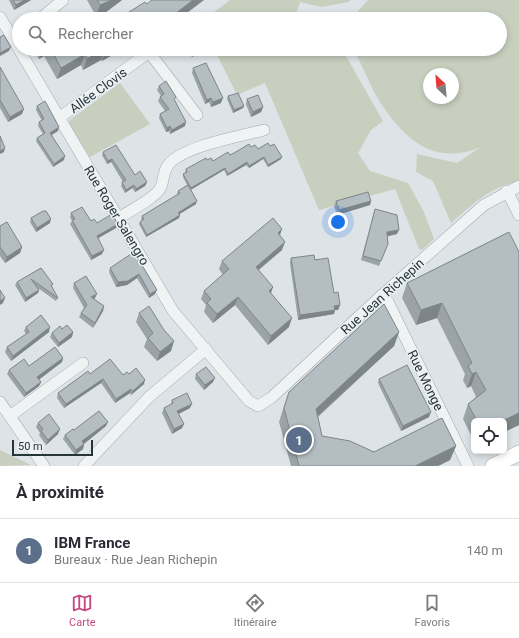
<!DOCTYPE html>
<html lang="fr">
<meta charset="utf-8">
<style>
:root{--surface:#fff;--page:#f2f2f3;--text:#2b2b33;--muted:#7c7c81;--line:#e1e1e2;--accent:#c54880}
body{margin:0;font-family:Roboto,sans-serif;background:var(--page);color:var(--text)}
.controls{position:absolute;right:12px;bottom:12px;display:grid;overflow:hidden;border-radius:6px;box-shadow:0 2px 6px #0003}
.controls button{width:36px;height:36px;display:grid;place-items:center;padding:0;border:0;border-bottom:1px solid var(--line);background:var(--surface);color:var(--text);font:20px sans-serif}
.compass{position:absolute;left:423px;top:68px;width:36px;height:36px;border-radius:50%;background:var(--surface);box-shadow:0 2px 6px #0003;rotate:334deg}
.scale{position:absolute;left:12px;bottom:10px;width:81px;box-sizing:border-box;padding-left:4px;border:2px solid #27353b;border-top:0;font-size:11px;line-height:14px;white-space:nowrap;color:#27353b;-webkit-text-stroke:3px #ecf1f4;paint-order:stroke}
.you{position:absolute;left:338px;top:222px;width:14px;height:14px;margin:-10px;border:3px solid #fff;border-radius:50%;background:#1a73e8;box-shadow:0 0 0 6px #1a73e833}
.badge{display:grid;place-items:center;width:26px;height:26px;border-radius:50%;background:var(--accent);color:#fff;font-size:13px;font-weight:700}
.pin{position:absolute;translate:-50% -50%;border:2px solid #fff;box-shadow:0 1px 4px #0006}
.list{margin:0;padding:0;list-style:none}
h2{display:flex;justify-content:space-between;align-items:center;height:52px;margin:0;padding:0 16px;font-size:17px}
h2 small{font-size:13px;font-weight:400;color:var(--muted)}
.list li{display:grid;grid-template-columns:26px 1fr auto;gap:12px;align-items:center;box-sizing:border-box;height:64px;padding:0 16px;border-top:1px solid var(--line)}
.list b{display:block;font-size:15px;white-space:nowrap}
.list p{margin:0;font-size:13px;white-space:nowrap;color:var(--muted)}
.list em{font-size:13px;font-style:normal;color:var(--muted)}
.icon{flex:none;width:22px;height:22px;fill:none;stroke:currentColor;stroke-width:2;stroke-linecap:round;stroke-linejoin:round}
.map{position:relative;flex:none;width:519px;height:466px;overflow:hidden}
.search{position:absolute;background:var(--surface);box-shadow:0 2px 6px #0003;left:12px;right:12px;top:12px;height:44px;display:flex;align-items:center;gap:10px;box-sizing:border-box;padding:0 14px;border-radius:22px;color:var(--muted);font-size:15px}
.sheet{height:116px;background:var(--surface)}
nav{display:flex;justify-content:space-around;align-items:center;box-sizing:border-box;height:56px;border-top:1px solid var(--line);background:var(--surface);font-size:11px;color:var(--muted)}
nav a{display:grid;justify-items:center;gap:2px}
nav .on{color:var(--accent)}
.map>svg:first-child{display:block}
.green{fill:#c8cfbe;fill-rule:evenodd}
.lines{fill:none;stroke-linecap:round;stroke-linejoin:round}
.minor-casing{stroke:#a3abaf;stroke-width:12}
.major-casing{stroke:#9dabb1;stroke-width:16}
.minor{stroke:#eff3f4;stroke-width:11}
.major{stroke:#fff;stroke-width:15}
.wall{fill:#9ba3a7}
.shaded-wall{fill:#7e8588}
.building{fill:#b4bec2;stroke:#7e8588}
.labels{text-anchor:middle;stroke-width:3;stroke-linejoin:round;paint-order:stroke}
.street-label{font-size:13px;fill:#27353b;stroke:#ecf1f4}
</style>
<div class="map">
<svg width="519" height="466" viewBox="0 0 519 466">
<rect width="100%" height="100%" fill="#dde3e6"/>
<g class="green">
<polygon points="230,0 351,0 348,2 322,7 300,2 296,14 302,19 205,19"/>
<path d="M 368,0 L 519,0 L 519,181 C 487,189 475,203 451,223 L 433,181 L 416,172 L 417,154 L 457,163 L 481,147 C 438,165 409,144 384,108 C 373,93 366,73 357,56 L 356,49 L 500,49 L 500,19 L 353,19 L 356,17 L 358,11 ZM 429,74 L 453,74 L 453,98 L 429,98 Z"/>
<polygon points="214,49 342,49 383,121 371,130 358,153 370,171 408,183 424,212 434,239 422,250 419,249 395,189 319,210 265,83 237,95"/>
<polygon points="120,83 150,124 90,157 69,124 70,120"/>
<polygon points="0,450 31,465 0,466"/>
</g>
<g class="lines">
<g class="minor-casing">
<g id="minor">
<polyline points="0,17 173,311 249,401 258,406 271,398 381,296 484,205 519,186"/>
<polyline points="40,19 63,0"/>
<polyline points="149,52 197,115"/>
<polyline points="59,118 149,52 158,49"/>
<polyline points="507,191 519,215"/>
<path d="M 119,218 C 129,211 156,198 161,187 C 164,180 163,170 169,164 C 184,146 241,136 264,130"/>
<polyline points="381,296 388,302 468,466"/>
<polyline points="0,402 44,466"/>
<polyline points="10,416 83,363"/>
<polyline points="84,466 149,397 206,349"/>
</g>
</g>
<g class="major-casing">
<polyline id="major" points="493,466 519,453"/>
</g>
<use href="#minor" class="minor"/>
<use href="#major" class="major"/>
</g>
<g class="wall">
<polygon points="9,0 31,0 14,10"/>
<polygon points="87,0 122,0 106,12 96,16"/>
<polygon points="33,49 125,49 117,54 116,53 102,61 101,60 83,70 81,65 57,79 44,56 39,59"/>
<polygon points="185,49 205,49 192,57"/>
<polygon points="0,67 22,114 8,122 0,108"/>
<polygon points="193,68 221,103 211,107 209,102 205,104 192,73"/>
<polygon points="159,86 175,101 185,126 170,134 169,131 166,132 159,118 160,114 165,111 158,101 160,97 161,96 157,90"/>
<polygon points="228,96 244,106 243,108 233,113 227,99"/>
<polygon points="247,99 263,107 261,112 251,117 246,104"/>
<polygon points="37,106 58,131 52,135 64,160 53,167 36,141 37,138 43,134 38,126 39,122 42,121 36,110"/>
<polygon points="270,146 281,159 268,167 263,159 249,168 246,165 227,176 224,170 191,190 196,204 179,214 180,215 179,218 146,237 139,224 140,222 142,220 141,219 142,216 178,194 177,193 178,191 187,185 183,177 183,174 186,173 185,172 186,169 207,160 213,161 251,147 258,149"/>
<polygon points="103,152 135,175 147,182 145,186 135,192 132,188 125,193 121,186 122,182 123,182 111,162 107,164 102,155"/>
<polygon points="336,201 371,201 370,205 337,215 334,206"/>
<polygon points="375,209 397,234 387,236 386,249 379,266 361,260"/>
<polygon points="71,213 97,223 118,224 116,228 98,238 102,254 91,260 70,224 72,221 70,217"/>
<polygon points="31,218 50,223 36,232 30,222"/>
<polygon points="0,226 22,247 20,253 5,263 0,256"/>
<polygon points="509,232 519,425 504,432 504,421 474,421 474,441 463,419 468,404 476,397 471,386 467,388 463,380 465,374 437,318 416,325 402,298 407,283"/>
<polygon points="280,236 282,250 259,270 289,327 268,345 235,305 213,323 204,312 206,305 201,299 204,291 223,275 219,269 222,261"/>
<polygon points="134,252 155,294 149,298 137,278 127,285 116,287 109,272 110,268"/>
<polygon points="291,258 315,260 334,293 340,305 338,310 335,310 334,314 298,320 290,263"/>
<polygon points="41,268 58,298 56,301 38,288 39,290 38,293 25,302 15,285 17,282"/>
<polygon points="74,283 95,298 94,299 104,306 103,311 93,328 79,317 81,313 84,308 73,288"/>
<polygon points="139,313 171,351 157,361 144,347 147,339 136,322"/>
<polygon points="26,327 49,332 11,361 5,352 7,347 26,334 24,331"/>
<polygon points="62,329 73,332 72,337 58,347 50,337 52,333"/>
<polygon points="399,332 394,346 318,417 322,436 374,452 456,446 450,460 438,466 291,466 279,422 284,406 289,392"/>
<polygon points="63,358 62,362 39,379 41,382 39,386 24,397 7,374 9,370 29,366"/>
<polygon points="90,374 123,375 129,374 144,384 131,395 130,393 115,403 101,383 64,408 57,398 58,393"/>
<polygon points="196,374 213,382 204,390 195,379"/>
<polygon points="379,379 429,417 401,431 378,383"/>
<polygon points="172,400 190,408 179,414 182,428 172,434 162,413 164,408 171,404"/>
<polygon points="38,423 58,434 46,445 39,435 40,433 36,427"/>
<polygon points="106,426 84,444 83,449 75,455 63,439 65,435 74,430"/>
</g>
<g class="shaded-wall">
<polygon points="25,0 31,0 14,10 16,5"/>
<polygon points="112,0 122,0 106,12 96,16 100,5"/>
<polygon points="193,0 204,0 179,19 170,19 171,17"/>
<polygon points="11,47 9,51 0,56 0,53"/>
<polygon points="43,49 47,49 44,56 39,59"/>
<polygon points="105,49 101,60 83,70 87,59"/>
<polygon points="107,49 117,49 116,53 102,61 106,50"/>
<polygon points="119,49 125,49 117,54"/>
<polygon points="200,49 205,49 192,57 194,53"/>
<polygon points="85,54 81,65 57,79 61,68"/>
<polygon points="211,98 209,102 205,104 207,100"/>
<polygon points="223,98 221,103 211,107 213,102"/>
<polygon points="244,106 243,108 233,113 234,110"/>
<polygon points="263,107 261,112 251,117 253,112"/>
<polygon points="24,109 22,114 8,122 10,117"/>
<polygon points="186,122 185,126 170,134 172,130"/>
<polygon points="170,126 169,131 166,132 167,128"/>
<polygon points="59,127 58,131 49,136 50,133"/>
<polygon points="5,148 4,152 0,154 0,151"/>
<polygon points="65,156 64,160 53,167 54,164"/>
<polygon points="264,157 263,159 249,168 249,166"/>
<polygon points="282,157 281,159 268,167 268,165"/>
<polygon points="112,159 111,162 107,164 108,161"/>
<polygon points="247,162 246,165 227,176 228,174"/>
<polygon points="225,168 224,170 190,190 191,188"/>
<polygon points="147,182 145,186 135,192 136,189"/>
<polygon points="134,185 132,188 125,193 126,190"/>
<polygon points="197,201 196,204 178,215 178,213"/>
<polygon points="371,201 370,205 337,215 339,210"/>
<polygon points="180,215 179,218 146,237 147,235"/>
<polygon points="51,219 50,223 36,232 37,228"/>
<polygon points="118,224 116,228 95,240 97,236"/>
<polygon points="282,229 279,238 278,233"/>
<polygon points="399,230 397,234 385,237 387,232"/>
<polygon points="285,242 282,250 252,275 256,267"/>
<polygon points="22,247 20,253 5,263 7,257"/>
<polygon points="104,250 102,254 91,260 92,256"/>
<polygon points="139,274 137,278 127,285 116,287 118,282"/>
<polygon points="273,287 270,296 269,291"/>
<polygon points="39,290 38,293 25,302 26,298"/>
<polygon points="157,290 155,294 149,298 150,294"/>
<polygon points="97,294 95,298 90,302 91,297"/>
<polygon points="238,297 235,305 213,323 217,314"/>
<polygon points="5,298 3,303 0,305 0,301"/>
<polygon points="442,303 437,318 416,325 421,310"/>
<polygon points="340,305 338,310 335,310 334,314 298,320 300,315 334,306"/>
<polygon points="104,306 103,311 93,328 95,323"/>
<polygon points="292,318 289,327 268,345 271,336"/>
<polygon points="50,327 49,332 11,361 13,356"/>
<polygon points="73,332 72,337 58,347 59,343"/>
<polygon points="399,332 394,346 310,423 316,409"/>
<polygon points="174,341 171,351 157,361 160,352"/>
<polygon points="63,358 62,362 36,382 37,377"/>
<polygon points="476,372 471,386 467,388 472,374"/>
<polygon points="215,378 213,382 204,390 205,385"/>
<polygon points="103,379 101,383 64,408 66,404"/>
<polygon points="145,380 144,384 131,395 133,391"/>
<polygon points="41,382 39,386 24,397 26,393"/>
<polygon points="131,389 130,393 115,403 116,399"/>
<polygon points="192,404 190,408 176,415 177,411"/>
<polygon points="431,412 429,417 401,431 403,426"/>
<polygon points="519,413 519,425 504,432 504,421 502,421"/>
<polygon points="108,422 106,426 81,446 82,441"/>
<polygon points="184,424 182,428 172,434 174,429"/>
<polygon points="60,429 58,434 46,445 48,440"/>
<polygon points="84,444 83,449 75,455 76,450"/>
<polygon points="456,446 450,460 438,466 415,466"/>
</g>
<g class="building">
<polygon points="13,0 25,0 16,5"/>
<polygon points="97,0 112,0 100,5"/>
<polygon points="152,0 193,0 171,17 170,16 166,19 158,19 157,18 156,19 118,19 145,2 147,4"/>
<polygon points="62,13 65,19 52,19"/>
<polygon points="4,35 11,47 0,53 0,37"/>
<polygon points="51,49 105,49 87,59 85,54 61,68"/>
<polygon points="191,49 200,49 194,53"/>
<polygon points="206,63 223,98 213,102 211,98 207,100 193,68"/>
<polygon points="0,67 24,109 10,117 0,100"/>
<polygon points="166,81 176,97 174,99 186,122 172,130 170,126 167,128 160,114 169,109 160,97 164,94 159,86"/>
<polygon points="238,93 244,106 234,110 228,96"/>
<polygon points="258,95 263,107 253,112 247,99"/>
<polygon points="45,101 59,127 50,133 65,156 54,164 37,138 45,133 39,122 44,119 37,106"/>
<polygon points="0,136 5,148 0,151"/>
<polygon points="268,143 270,146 274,144 282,157 268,165 264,157 249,166 247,162 228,174 225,168 191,188 183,174 187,172 186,169 206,158 207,160 211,158 213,161 228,152 230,155 234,153 249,144 251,147 255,145 258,149"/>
<polygon points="116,145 135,175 140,171 147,182 136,189 134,185 126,190 122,182 126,180 112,159 108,161 103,152"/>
<polygon points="188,185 197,201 178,213 180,215 147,235 140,222 144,219 142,216 180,193 178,191"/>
<polygon points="368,192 371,201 339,210 336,201"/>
<polygon points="82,207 91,221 94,219 97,223 112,214 118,224 97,236 104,250 92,256 72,220 75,219 71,213"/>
<polygon points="375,209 397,215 399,230 387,232 388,244 381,261 363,256"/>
<polygon points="43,211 46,211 51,219 37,228 31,218"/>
<polygon points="273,218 282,229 278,233 285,242 256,267 273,287 269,291 292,318 271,336 238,297 217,314 207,303 211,299 204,291 229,269 222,261"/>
<polygon points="7,222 22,247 7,257 0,247 0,226"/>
<polygon points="509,232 519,252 519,413 502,421 477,421 468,404 486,390 476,372 472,374 468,366 472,363 442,303 421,310 407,283"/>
<polygon points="134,252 157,290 150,294 139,274 128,281 118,282 110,268"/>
<polygon points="314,255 315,260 328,258 334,293 338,292 340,305 334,306 335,310 300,315 291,258"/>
<polygon points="41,268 53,284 51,285 58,298 31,279 39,290 26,298 17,282"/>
<polygon points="86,276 97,294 91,297 104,306 95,323 81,313 87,305 74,283"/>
<polygon points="0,290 5,298 0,301"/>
<polygon points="384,304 399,332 316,409 322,436 350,441 374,452 442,418 456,446 415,466 299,466 284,408 289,392"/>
<polygon points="149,306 164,330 174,341 160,352 148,338 153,333 139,313"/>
<polygon points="41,315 50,327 13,356 7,347 29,332 26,327"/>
<polygon points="67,325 73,332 59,343 52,333 60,326 62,329"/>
<polygon points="55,347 63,358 37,377 41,382 26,393 9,370 24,359 29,366"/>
<polygon points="110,359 123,375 127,372 129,374 136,368 145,380 133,391 131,389 116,399 103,379 66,404 58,393 88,371 90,374"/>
<polygon points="407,365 431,412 403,426 379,379"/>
<polygon points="206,367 215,378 205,385 196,374"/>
<polygon points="187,393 192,404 177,411 184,424 174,429 164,408 173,403 172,400"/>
<polygon points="99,411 108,422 82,441 84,444 76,450 65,435 73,429 74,430"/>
<polygon points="49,414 60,429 48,440 41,431 43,429 38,423"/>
</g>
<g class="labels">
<g class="street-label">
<text transform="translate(98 90) rotate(-36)" y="5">Allée Clovis</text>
<text transform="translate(117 215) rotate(59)" y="5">Rue Roger Salengro</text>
<text transform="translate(382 296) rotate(-42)" y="5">Rue Jean Richepin</text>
<text transform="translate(426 380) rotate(64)" y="5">Rue Monge</text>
</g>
</g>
</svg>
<div class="controls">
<button><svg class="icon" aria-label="locate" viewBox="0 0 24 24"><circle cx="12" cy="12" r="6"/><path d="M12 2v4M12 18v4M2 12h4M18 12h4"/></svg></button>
</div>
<svg class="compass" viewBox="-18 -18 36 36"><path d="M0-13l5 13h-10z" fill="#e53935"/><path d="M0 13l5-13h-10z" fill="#7c7c81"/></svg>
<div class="scale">50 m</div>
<div class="you"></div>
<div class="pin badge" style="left:299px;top:440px;background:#5c6f8a">1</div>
<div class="search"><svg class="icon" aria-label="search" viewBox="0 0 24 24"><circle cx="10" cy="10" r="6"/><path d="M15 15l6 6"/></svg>Rechercher</div>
</div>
<section class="sheet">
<h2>À proximité<small></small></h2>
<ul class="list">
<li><span class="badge" style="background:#5c6f8a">1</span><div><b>IBM France</b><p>Bureaux · Rue Jean Richepin</p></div><em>140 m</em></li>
</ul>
</section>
<nav>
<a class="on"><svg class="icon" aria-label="map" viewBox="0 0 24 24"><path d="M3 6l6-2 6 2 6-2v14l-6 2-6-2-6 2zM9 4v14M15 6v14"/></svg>Carte</a>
<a><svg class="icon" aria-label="directions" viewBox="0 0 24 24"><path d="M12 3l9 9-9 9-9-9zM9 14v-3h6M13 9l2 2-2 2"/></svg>Itinéraire</a>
<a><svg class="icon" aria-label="saved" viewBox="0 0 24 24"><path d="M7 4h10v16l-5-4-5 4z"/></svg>Favoris</a>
</nav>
